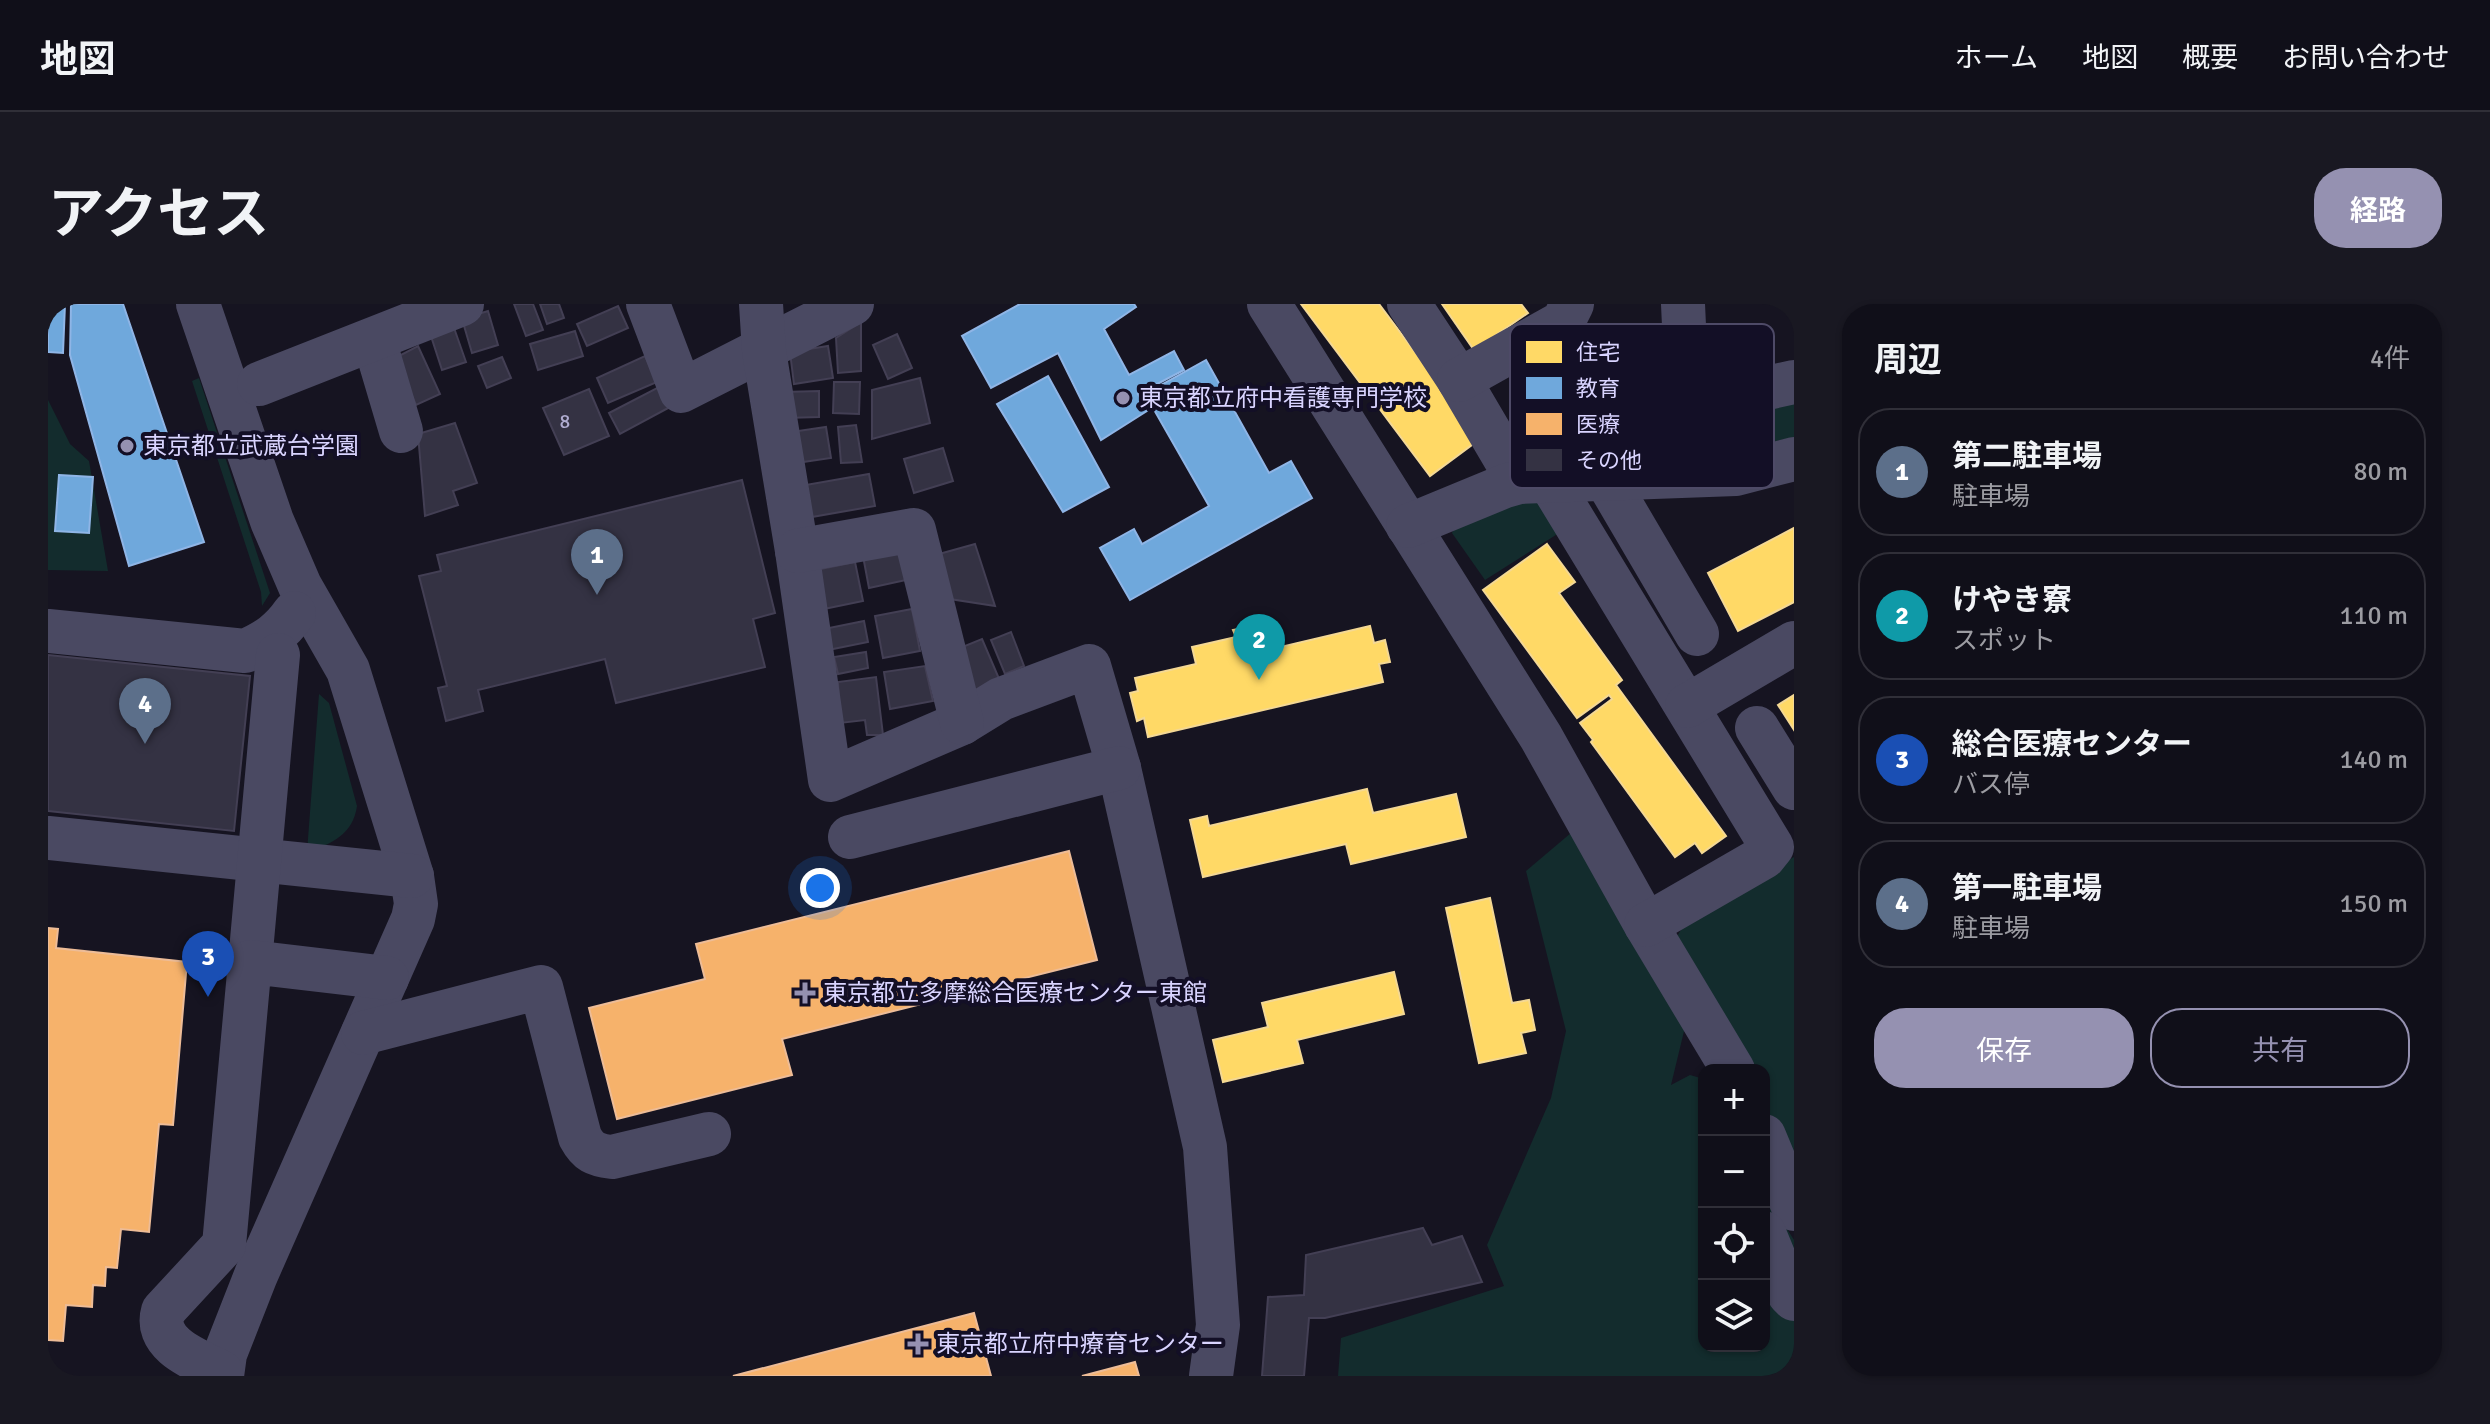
<!DOCTYPE html>
<html lang="ja">
<meta charset="utf-8">
<style>
:root{--surface:#100f19;--page:#191822;--text:#f1f3f6;--muted:#9c9ca2;--line:#302f38;--accent:#9591b1}
body{margin:0;font-family:Signika,"Noto Sans JP",sans-serif;background:var(--page);color:var(--text)}
.controls{position:absolute;right:24px;bottom:24px;display:grid;overflow:hidden;border-radius:16px;box-shadow:0 2px 6px #0004}
.controls button{width:72px;height:72px;display:grid;place-items:center;padding:0;border:0;border-bottom:2px solid var(--line);background:var(--surface);color:var(--text);font:40px sans-serif}
.you{position:absolute;left:772px;top:584px;width:28px;height:28px;margin:-20px;border:6px solid #fff;border-radius:50%;background:#1a73e8;box-shadow:0 0 0 12px #1a73e833}
.badge{display:grid;place-items:center;width:52px;height:52px;border-radius:50%;background:var(--accent);color:#fff;font-size:26px;font-weight:700}
.pin{position:absolute;translate:-50% -66px;filter:drop-shadow(0 2px 4px #0008)}
.pin::after{content:'';position:absolute;top:42px;width:28px;height:24px;background:inherit;clip-path:polygon(0 0,100% 0,50% 100%)}
.list{margin:0;padding:0;list-style:none}
h2{display:flex;justify-content:space-between;align-items:center;height:104px;margin:0;padding:0 32px;font-size:34px}
h2 small{font-size:26px;font-weight:400;color:var(--muted)}
.list li{display:grid;grid-template-columns:52px 1fr auto;gap:24px;align-items:center;box-sizing:border-box;height:128px;margin:0 16px 16px;padding:0 16px;border:2px solid var(--line);border-radius:32px}
.list b{display:block;font-size:30px;white-space:nowrap}
.list p{margin:0;font-size:26px;white-space:nowrap;color:var(--muted)}
.list em{font-size:26px;font-style:normal;color:var(--muted)}
.actions{display:flex;gap:16px;padding:24px 32px}
.actions a{flex:1;padding:18px 0;border:2px solid var(--accent);border-radius:32px;text-align:center;font-size:28px;color:var(--accent)}
.actions .main{background:var(--accent);color:#fff}
.icon{flex:none;width:44px;height:44px;fill:none;stroke:currentColor;stroke-width:2;stroke-linecap:round;stroke-linejoin:round}
.map{position:relative;flex:none;width:1746px;height:1072px;overflow:hidden;border-radius:32px}
header{display:flex;align-items:center;gap:48px;box-sizing:border-box;height:112px;padding:0 40px;background:var(--surface);border-bottom:2px solid var(--line)}
header strong{font-size:38px}
nav{display:flex;gap:44px;margin-inline-start:auto;font-size:28px}
.intro{display:flex;align-items:center;justify-content:space-between;box-sizing:border-box;height:192px;padding:0 48px}
h1{margin:0;font-size:56px}
.button{padding:20px 36px;border-radius:32px;background:var(--accent);color:#fff;font-size:28px;font-weight:700}
main{display:flex;gap:48px;padding:0 48px}
aside{flex:1;background:var(--surface);border-radius:32px;box-shadow:0 2px 6px #0004}
.map>svg:first-child{display:block}
.green{fill:#132c2d}
.homes{fill:#ffd966;stroke:#f4d894;stroke-width:2}
.schools{fill:#6fa8dc;stroke:#8fb5e6;stroke-width:2}
.health{fill:#f6b26b;stroke:#edbc97;stroke-width:2}
.building{fill:#343243;stroke:#433f54;stroke-width:2}
.lines{fill:none;stroke-linecap:round;stroke-linejoin:round}
.minor{stroke:#4a4962;stroke-width:44}
.poi-dot{fill:#9591b1;stroke:#130f26;stroke-width:3}
.labels{text-anchor:middle;stroke-width:8;stroke-linejoin:round;paint-order:stroke}
.number-label{font-size:20px;fill:#b0acd0}
.poi-label{font-size:24px;fill:#d9d4ff;stroke:#130f26;text-anchor:start}
.key{fill:#130f26;stroke:#4e4a67;stroke-width:2}
.key-label{font-size:22px;fill:#d9d4ff}
</style>
<header>
<strong>地図</strong>
<nav><a>ホーム</a><a>地図</a><a>概要</a><a>お問い合わせ</a></nav>
</header>
<div class="intro"><h1>アクセス</h1><a class="button">経路</a></div>
<main>
<div class="map">
<svg width="1746" height="1072" viewBox="0 0 1746 1072">
<rect width="100%" height="100%" fill="#161421"/>
<g class="green">
<polygon points="151,74 222,289 214,302 213,288 144,77"/>
<polygon points="1746,92 1746,133 1696,145 1668,113"/>
<polygon points="0,96 22,140 41,157 60,267 0,266"/>
<polygon points="1478,194 1490,196 1511,229 1437,276 1404,229 1408,220"/>
<path d="M 271,390 L 281,399 L 309,502 C 305,530 284,540 259,548 Z"/>
<polygon points="1530,523 1638,719 1623,781 1642,771 1656,775 1656,1042 1716,1042 1716,862 1739,925 1746,936 1746,1072 1290,1072 1293,1034 1456,982 1439,941 1503,794 1518,727 1478,567"/>
<polygon points="1746,553 1746,861 1716,806 1716,766 1694,766 1626,638 1641,611"/>
</g>
<g class="homes">
<polygon points="1253,0 1331,0 1432,135 1382,172"/>
<polygon points="1394,0 1473,0 1480,9 1426,46"/>
<polygon points="1746,224 1746,298 1690,327 1660,269"/>
<polygon points="1499,240 1527,278 1511,289 1574,376 1568,381 1678,532 1654,549 1647,539 1627,553 1543,438 1545,436 1532,419 1564,395 1561,391 1529,414 1435,286"/>
<polygon points="1322,322 1326,339 1337,336 1342,358 1331,360 1335,378 1100,433 1096,414 1089,417 1082,389 1090,387 1087,374 1148,360 1144,343 1188,333 1185,326 1201,323 1207,349"/>
<polygon points="1746,391 1746,426 1730,401"/>
<polygon points="1319,485 1325,509 1408,490 1418,533 1303,560 1298,540 1155,573 1142,516 1159,512 1161,522"/>
<polygon points="1442,594 1464,699 1481,696 1487,726 1473,729 1478,749 1431,759 1398,604"/>
<polygon points="1346,668 1356,710 1249,736 1255,759 1175,778 1165,736 1220,723 1214,699"/>
</g>
<g class="schools">
<polygon points="0,0 17,0 15,49 0,48"/>
<polygon points="23,0 75,0 156,238 81,262 22,51"/>
<polygon points="972,0 1086,0 1088,3 1056,25 1081,71 1126,47 1136,66 1090,90 1099,107 1053,136 1010,49 943,84 914,32"/>
<polygon points="1158,56 1221,169 1243,157 1264,194 1082,296 1052,244 1086,225 1094,240 1161,202 1097,90"/>
<polygon points="1000,72 1061,183 1015,208 949,100"/>
<polygon points="11,171 45,173 41,229 7,227"/>
</g>
<g class="health">
<polygon points="1021,547 1049,656 734,735 744,771 569,815 541,704 657,675 648,640"/>
<polygon points="0,624 10,625 8,644 139,658 125,821 111,820 101,928 73,925 69,964 58,963 57,982 45,981 44,1003 18,1001 15,1037 0,1036"/>
<polygon points="926,1009 943,1072 685,1072"/>
<polygon points="1087,1058 1091,1072 1034,1072"/>
</g>
<g class="building">
<polygon points="466,0 485,0 495,26 478,32"/>
<polygon points="492,0 511,0 516,14 499,20"/>
<polygon points="570,2 580,24 539,42 529,20"/>
<polygon points="440,7 450,41 424,49 414,15"/>
<polygon points="813,18 813,67 790,69 788,34"/>
<polygon points="405,21 418,58 394,66 382,29"/>
<polygon points="527,27 535,52 490,66 482,40"/>
<polygon points="849,30 864,64 840,75 825,41"/>
<polygon points="370,42 392,90 368,101 347,54"/>
<polygon points="780,42 785,74 746,80 742,48"/>
<polygon points="597,52 609,78 560,99 549,74"/>
<polygon points="454,53 463,74 439,84 430,62"/>
<polygon points="872,74 882,119 824,135 824,86"/>
<polygon points="786,78 812,78 811,110 785,109"/>
<polygon points="611,83 622,103 572,130 561,109"/>
<polygon points="541,85 561,132 516,151 495,104"/>
<polygon points="771,87 771,113 737,114 736,88"/>
<polygon points="407,119 429,179 405,187 410,201 377,212 370,130"/>
<polygon points="808,121 814,158 793,159 790,123"/>
<polygon points="778,123 783,154 748,159 743,128"/>
<polygon points="895,144 905,177 866,189 856,155"/>
<polygon points="821,170 827,202 758,214 752,182"/>
<polygon points="694,176 727,309 705,315 717,363 568,399 557,355 430,386 435,407 398,417 390,384 399,382 371,272 393,267 389,251"/>
<polygon points="927,240 947,302 902,295 891,250"/>
<polygon points="851,245 858,276 821,284 815,252"/>
<polygon points="807,258 815,297 771,306 763,267"/>
<polygon points="864,305 872,347 835,354 827,312"/>
<polygon points="816,317 820,338 780,346 776,325"/>
<polygon points="963,328 976,362 957,370 943,336"/>
<polygon points="934,335 952,377 926,388 907,346"/>
<polygon points="818,348 820,364 790,370 786,353"/>
<polygon points="0,351 202,372 186,527 0,507"/>
<polygon points="877,362 885,397 842,405 836,368"/>
<polygon points="828,373 835,431 819,431 817,416 792,419 790,378"/>
<polygon points="1375,924 1384,941 1414,932 1434,978 1277,1014 1261,1014 1256,1072 1214,1072 1220,993 1256,991 1258,951"/>
</g>
<g class="lines">
<g class="minor">
<polyline points="150,0 224,217 252,282 300,366 364,572 368,600 365,615 208,971 177,1050 174,1072"/>
<polyline points="600,0 633,87 804,0"/>
<polyline points="713,0 716,47 749,247 782,476 914,419 953,395 1041,362 1071,464 1157,843 1170,1021 1163,1072"/>
<polyline points="1221,0 1493,433 1598,621 1685,766"/>
<polyline points="1361,0 1411,76 1471,178"/>
<polyline points="1635,0 1639,87 1651,99 1746,78"/>
<polyline points="326,36 353,127"/>
<polyline points="1411,76 1515,18 1524,0"/>
<polyline points="211,80 414,0"/>
<polyline points="1558,175 1649,330"/>
<polyline points="1502,178 1724,543 1716,553 1598,621"/>
<polyline points="1360,222 1457,182 1471,178 1688,170 1746,155"/>
<polyline points="749,247 866,226 914,419"/>
<path d="M 0,327 L 197,347 C 218,338 233,328 246,309"/>
<polyline points="1639,402 1746,339"/>
<polyline points="1709,424 1746,484"/>
<polyline points="802,533 1071,464"/>
<polyline points="0,534 364,572"/>
<polyline points="202,658 230,351"/>
<path d="M 315,729 L 493,683 L 532,833 C 540,848 547,851 564,853 L 661,830"/>
<polyline points="1716,832 1746,905"/>
<polyline points="1716,929 1741,990 1746,995"/>
<path d="M 173,1068 C 149,1056 105,1041 115,1007 L 176,941 L 202,658 L 339,674"/>
</g>
</g>
<g class="poi-dot">
<circle cx="1075" cy="94" r="8"/>
<circle cx="79" cy="142" r="8"/>
<path d="M753 677h8v8h8v8h-8v8h-8v-8h-8v-8h8z"/>
<path d="M866 1028h8v8h8v8h-8v8h-8v-8h-8v-8h8z"/>
</g>
<g class="labels">
<g class="number-label">
<text x="517" y="124">8</text>
</g>
<g class="poi-label">
<text x="1091" y="102">東京都立府中看護専門学校</text>
<text x="95" y="150">東京都立武蔵台学園</text>
<text x="775" y="697">東京都立多摩総合医療センター東館</text>
<text x="888" y="1048">東京都立府中療育センター</text>
</g>
</g>
<rect x="1462" y="20" width="264" height="164" rx="12" class="key"/>
<rect x="1478" y="37" width="36" height="22" fill="#ffd966"/>
<rect x="1478" y="73" width="36" height="22" fill="#6fa8dc"/>
<rect x="1478" y="109" width="36" height="22" fill="#f6b26b"/>
<rect x="1478" y="145" width="36" height="22" fill="#343243"/>
<g class="key-label">
<text x="1528" y="56">住宅</text>
<text x="1528" y="92">教育</text>
<text x="1528" y="128">医療</text>
<text x="1528" y="164">その他</text>
</g>
</svg>
<div class="controls">
<button>+</button>
<button>−</button>
<button><svg class="icon" aria-label="locate" viewBox="0 0 24 24"><circle cx="12" cy="12" r="6"/><path d="M12 2v4M12 18v4M2 12h4M18 12h4"/></svg></button>
<button><svg class="icon" aria-label="layers" viewBox="0 0 24 24"><path d="M12 4l9 5-9 5-9-5zM3 14l9 5 9-5"/></svg></button>
</div>
<div class="you"></div>
<div class="pin badge" style="left:549px;top:291px;background:#5c6f8a">1</div>
<div class="pin badge" style="left:1211px;top:376px;background:#0f9aa8">2</div>
<div class="pin badge" style="left:160px;top:693px;background:#1a4fb4">3</div>
<div class="pin badge" style="left:97px;top:440px;background:#5c6f8a">4</div>
</div>
<aside>
<h2>周辺<small>4件</small></h2>
<ul class="list">
<li><span class="badge" style="background:#5c6f8a">1</span><div><b>第二駐車場</b><p>駐車場</p></div><em>80 m</em></li>
<li><span class="badge" style="background:#0f9aa8">2</span><div><b>けやき寮</b><p>スポット</p></div><em>110 m</em></li>
<li><span class="badge" style="background:#1a4fb4">3</span><div><b>総合医療センター</b><p>バス停</p></div><em>140 m</em></li>
<li><span class="badge" style="background:#5c6f8a">4</span><div><b>第一駐車場</b><p>駐車場</p></div><em>150 m</em></li>
</ul>
<div class="actions"><a class="main">保存</a><a>共有</a></div>
</aside>
</main>
